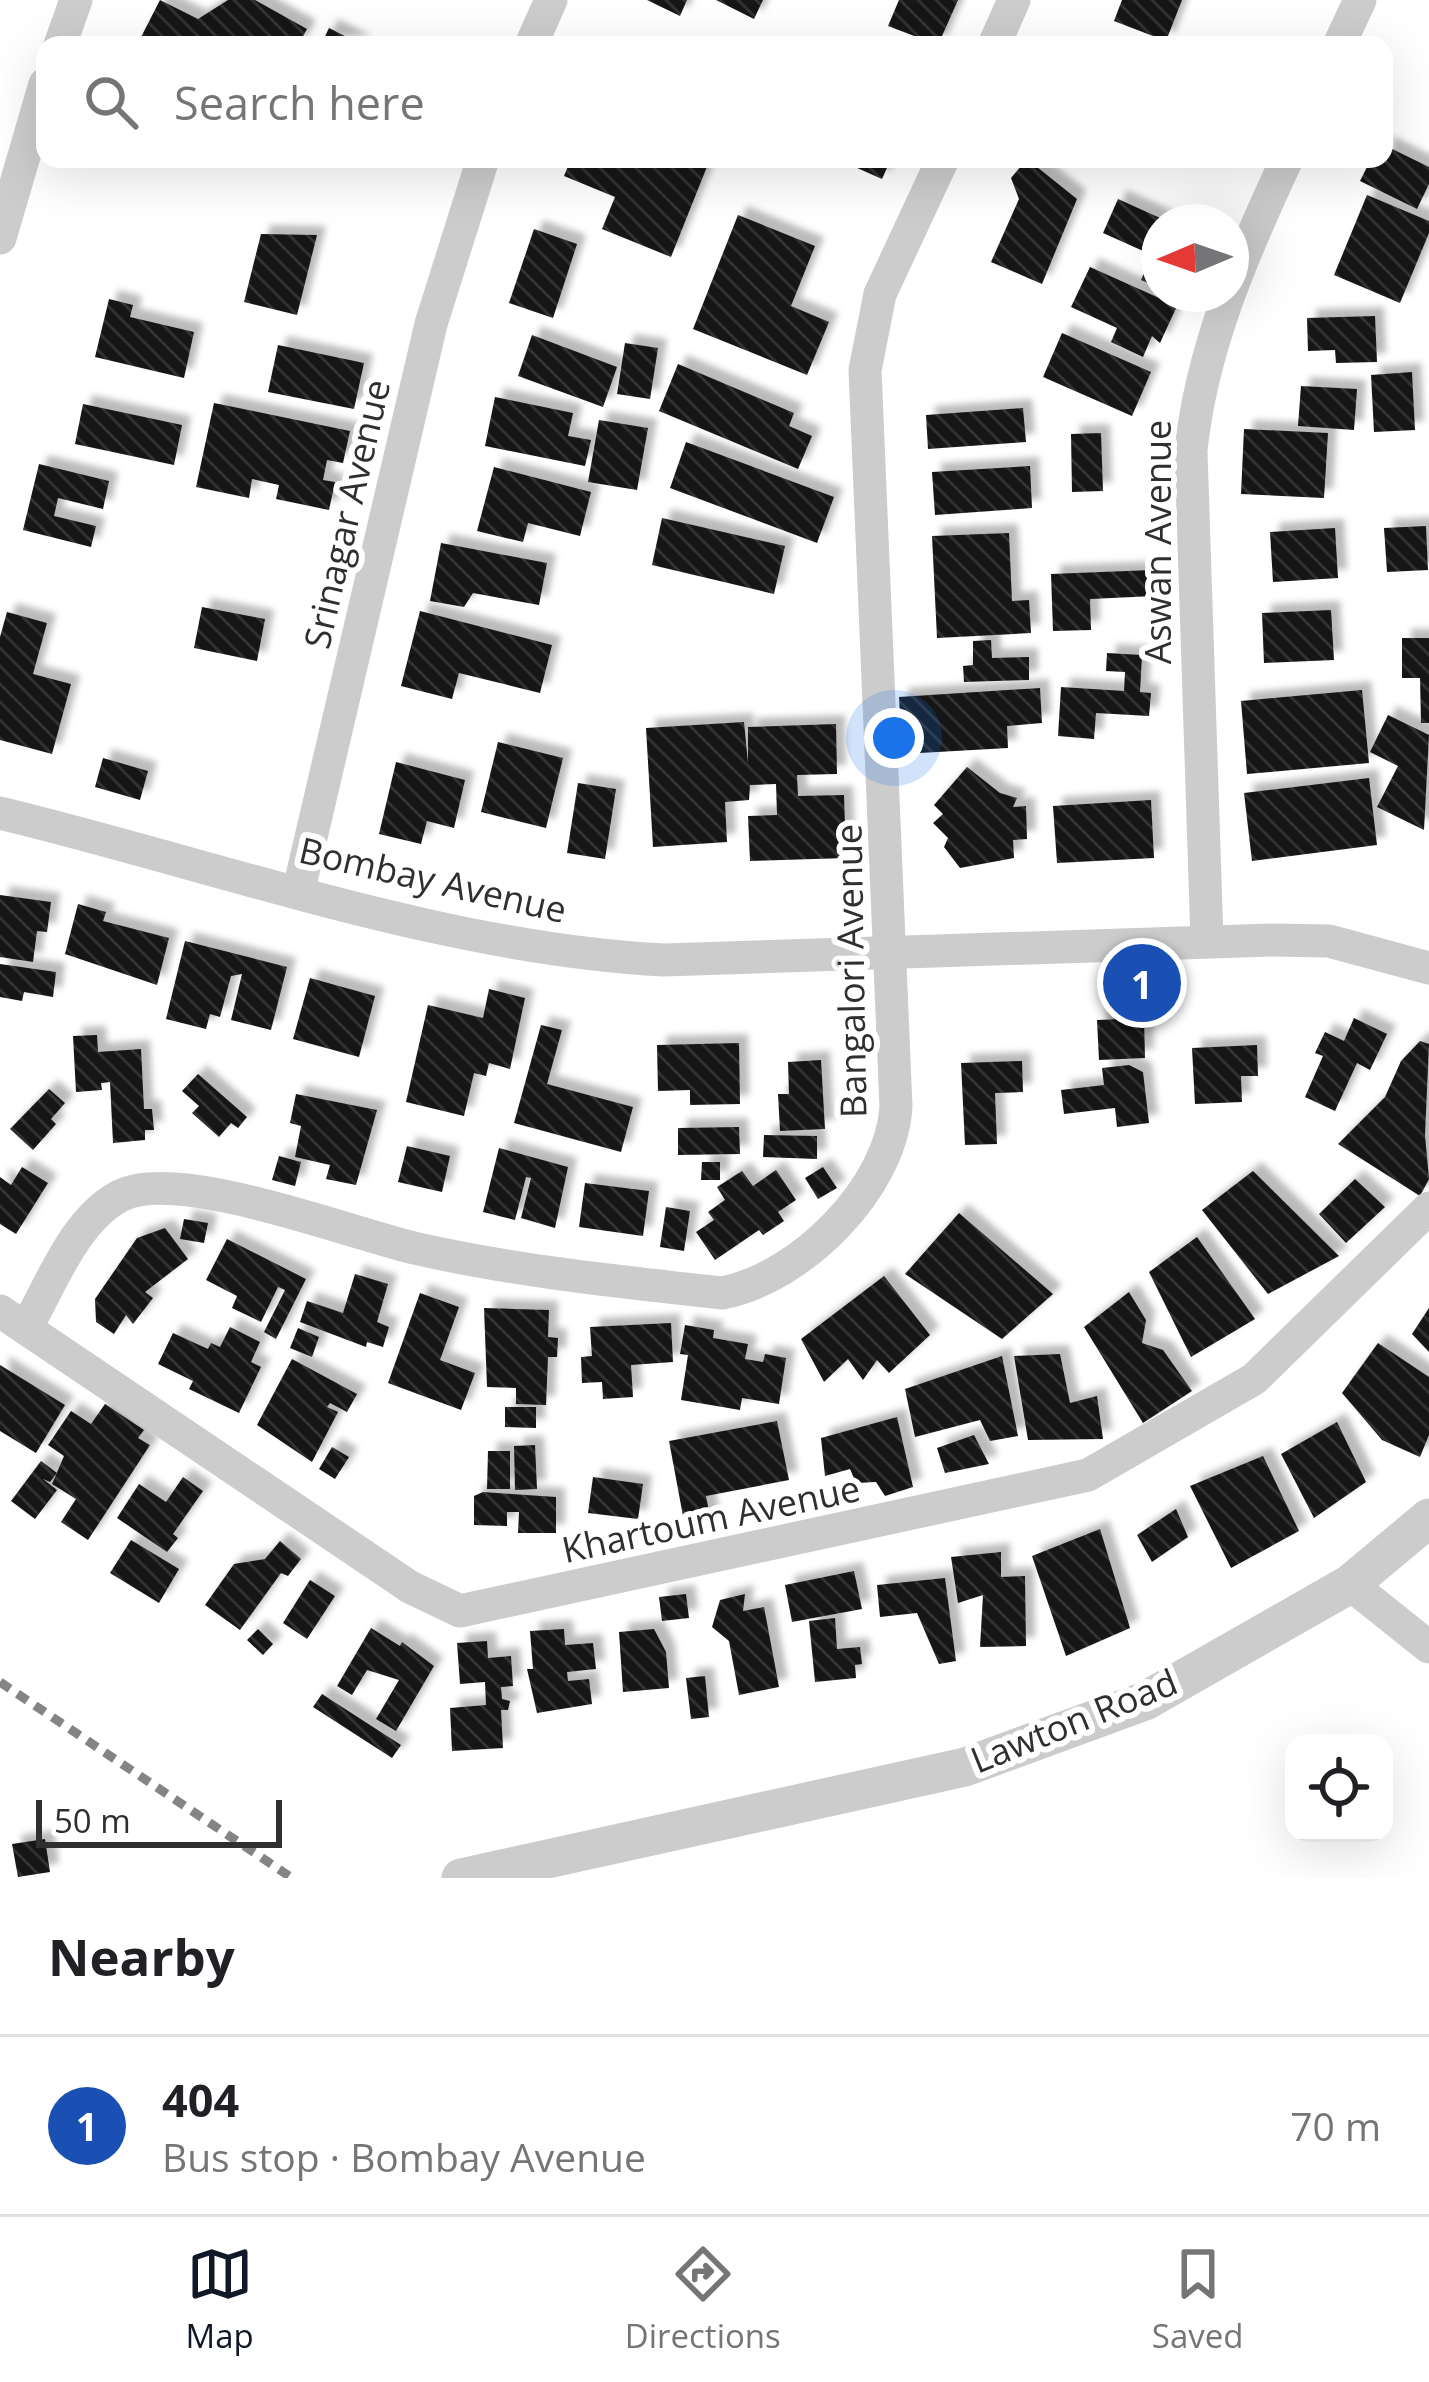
<!DOCTYPE html>
<meta charset="utf-8">
<style>
:root{--surface:#fff;--page:#f2f2f2;--text:#202124;--muted:#757577;--line:#e0e0e0;--accent:#111827}
body{margin:0;font-family:"Open Sans",sans-serif;background:var(--page);color:var(--text)}
.controls{position:absolute;right:36px;bottom:36px;display:grid;overflow:hidden;border-radius:24px;box-shadow:0 12px 48px #0002}
.controls button{width:108px;height:108px;display:grid;place-items:center;padding:0;border:0;border-bottom:3px solid var(--line);background:var(--surface);color:var(--text);font:60px sans-serif}
.compass{position:absolute;left:1141px;top:204px;width:108px;height:108px;border-radius:50%;background:var(--surface);box-shadow:0 12px 48px #0002;rotate:268deg}
.scale{position:absolute;left:36px;bottom:30px;width:246px;box-sizing:border-box;padding-left:12px;border:6px solid #2f2f2f;border-top:0;font-size:33px;line-height:42px;white-space:nowrap;color:#2f2f2f;-webkit-text-stroke:9px #fff;paint-order:stroke}
.you{position:absolute;left:894px;top:738px;width:42px;height:42px;margin:-30px;border:9px solid #fff;border-radius:50%;background:#1a73e8;box-shadow:0 0 0 18px #1a73e833}
.badge{display:grid;place-items:center;width:78px;height:78px;border-radius:50%;background:var(--accent);color:#fff;font-size:39px;font-weight:700}
.pin{position:absolute;translate:-50% -50%;border:6px solid #fff;box-shadow:0 3px 12px #0006}
.list{margin:0;padding:0;list-style:none}
h2{display:flex;justify-content:space-between;align-items:center;height:156px;margin:0;padding:0 48px;font-size:51px}
h2 small{font-size:39px;font-weight:400;color:var(--muted)}
.list li{display:grid;grid-template-columns:78px 1fr auto;gap:36px;align-items:center;box-sizing:border-box;height:180px;padding:0 48px;border-top:3px solid var(--line)}
.list b{display:block;font-size:45px;white-space:nowrap}
.list p{margin:0;font-size:39px;white-space:nowrap;color:var(--muted)}
.list em{font-size:39px;font-style:normal;color:var(--muted)}
.icon{flex:none;width:66px;height:66px;fill:none;stroke:currentColor;stroke-width:2;stroke-linecap:round;stroke-linejoin:round}
.map{position:relative;flex:none;width:1429px;height:1878px;overflow:hidden}
.search{position:absolute;background:var(--surface);box-shadow:0 12px 48px #0002;left:36px;right:36px;top:36px;height:132px;display:flex;align-items:center;gap:30px;box-sizing:border-box;padding:0 42px;border-radius:24px;color:var(--muted);font-size:45px}
.sheet{height:336px;background:var(--surface)}
nav{display:flex;justify-content:space-around;align-items:center;box-sizing:border-box;height:168px;border-top:3px solid var(--line);background:var(--surface);font-size:33px;color:var(--muted)}
nav a{display:grid;justify-items:center;gap:6px}
nav .on{color:var(--accent)}
.map>svg:first-child{display:block}
.building{fill:url(#building-back-hatch);filter:url(#shadow)}
.lines{fill:none;stroke-linecap:round;stroke-linejoin:round}
.minor{stroke:#ccc;stroke-width:33}
.tertiary{stroke:#ccc;stroke-width:39}
.rail{stroke:#848484;stroke-width:9;stroke-dasharray:12 9;stroke-linecap:butt}
.labels{text-anchor:middle;stroke-width:12;stroke-linejoin:round;paint-order:stroke}
.street-label{font-size:36px;fill:#2f2f2f;stroke:#fff}
</style>
<div class="map">
<svg width="1429" height="1878" viewBox="0 0 1429 1878">
<defs>
<pattern id="building-back-hatch" width="6" height="6" patternUnits="userSpaceOnUse" patternTransform="scale(3)"><rect width="6" height="6" fill="#161616"/><path d="M-1 5l2 2M0 0l6 6M5-1l2 2" fill="none" stroke="#303030"/></pattern>
<filter id="shadow"><feDropShadow dx="9" dy="-9" stdDeviation="3" flood-color="#0004"/></filter>
</defs>
<rect width="100%" height="100%" fill="#fff"/>
<g class="building">
<polygon points="160,0 198,19 228,0 255,0 307,29 298,45 137,45"/>
<polygon points="647,0 687,0 680,16"/>
<polygon points="716,0 763,0 754,19"/>
<polygon points="899,0 958,0 938,45 888,26"/>
<polygon points="1122,0 1182,0 1166,41 1114,21"/>
<polygon points="329,28 363,45 321,45"/>
<polygon points="1384,145 1429,167 1429,184 1417,209 1360,181 1371,159 1384,159"/>
<polygon points="571,159 710,159 671,257 602,229 615,197 564,176"/>
<polygon points="837,159 891,159 882,179"/>
<polygon points="1027,159 1077,199 1042,284 991,262 1019,199 1011,178"/>
<polygon points="1367,195 1429,221 1429,233 1400,303 1334,275"/>
<polygon points="1118,199 1169,222 1159,222 1159,288 1141,280 1152,255 1103,233"/>
<polygon points="738,215 815,246 791,306 829,322 807,375 693,329"/>
<polygon points="534,229 577,244 553,318 509,303"/>
<polygon points="261,234 317,235 297,315 244,302"/>
<polygon points="1090,267 1177,306 1160,343 1152,336 1143,357 1111,342 1117,328 1071,307"/>
<polygon points="109,299 133,305 130,317 194,332 184,378 95,357"/>
<polygon points="1375,316 1377,362 1336,363 1335,350 1308,351 1307,318"/>
<polygon points="1062,333 1151,372 1132,416 1043,377"/>
<polygon points="532,335 617,367 603,407 518,376"/>
<polygon points="625,343 658,348 650,399 617,394"/>
<polygon points="278,345 364,363 354,409 268,392"/>
<polygon points="678,364 794,413 789,426 812,436 798,469 659,411"/>
<polygon points="1412,372 1415,430 1374,432 1371,375"/>
<polygon points="1301,386 1357,389 1354,430 1298,426"/>
<polygon points="495,397 573,413 568,436 591,440 585,466 485,446"/>
<polygon points="214,403 350,431 343,463 327,460 323,480 335,482 329,510 276,499 279,485 252,479 249,498 196,487"/>
<polygon points="83,404 182,425 174,465 75,444"/>
<polygon points="1023,408 1026,442 928,449 926,415"/>
<polygon points="599,420 648,428 637,490 588,482"/>
<polygon points="1244,429 1328,433 1324,498 1241,494"/>
<polygon points="1101,433 1103,491 1072,492 1071,434"/>
<polygon points="686,442 834,497 817,543 670,488"/>
<polygon points="39,464 109,481 103,509 58,498 54,516 96,526 91,547 23,530"/>
<polygon points="1030,466 1032,508 935,515 932,472"/>
<polygon points="494,467 591,492 580,536 528,523 523,542 477,531"/>
<polygon points="662,518 785,546 774,594 652,565"/>
<polygon points="1426,526 1428,570 1387,572 1384,528"/>
<polygon points="1335,528 1338,578 1273,582 1270,532"/>
<polygon points="1009,533 1012,601 1029,600 1031,633 937,638 932,536"/>
<polygon points="441,543 547,563 539,605 473,593 464,607 430,601"/>
<polygon points="1152,570 1154,596 1090,599 1091,630 1053,631 1051,574"/>
<polygon points="202,607 265,619 257,661 194,648"/>
<polygon points="1331,610 1334,660 1264,663 1262,613"/>
<polygon points="420,611 552,645 540,693 459,673 452,699 401,686"/>
<polygon points="7,612 47,623 33,674 71,684 52,754 0,740 0,637"/>
<polygon points="1402,638 1429,638 1429,723 1421,723 1420,678 1402,678"/>
<polygon points="991,640 992,658 1029,657 1029,680 964,682 963,666 973,665 973,641"/>
<polygon points="1107,653 1142,655 1140,692 1151,693 1149,716 1096,713 1094,739 1058,736 1061,687 1124,691 1125,672 1106,671"/>
<polygon points="1040,688 1042,723 1007,726 1008,748 902,754 899,697"/>
<polygon points="1362,690 1369,763 1247,774 1241,701"/>
<polygon points="1388,715 1429,735 1424,830 1377,807 1398,766 1370,752"/>
<polygon points="744,722 748,763 748,727 836,724 837,774 797,775 798,796 844,795 846,858 750,861 748,816 777,815 776,784 750,785 749,800 725,802 727,842 653,847 646,728"/>
<polygon points="498,742 563,758 546,828 481,812"/>
<polygon points="103,758 148,771 140,800 95,787"/>
<polygon points="396,762 465,780 454,828 427,821 421,844 379,834"/>
<polygon points="967,767 1000,793 1017,798 1013,807 1026,806 1027,839 1013,840 1014,858 960,868 944,847 948,838 933,823 943,814 934,805"/>
<polygon points="1369,778 1377,845 1252,861 1244,793"/>
<polygon points="578,783 616,789 605,859 567,853"/>
<polygon points="1151,800 1154,858 1057,863 1053,806"/>
<polygon points="0,895 51,902 47,932 37,931 33,962 0,957"/>
<polygon points="78,904 106,912 103,921 169,938 157,985 65,954"/>
<polygon points="185,941 287,967 271,1030 231,1020 242,974 231,976 220,1017 210,1014 206,1029 166,1019"/>
<polygon points="0,964 56,972 53,997 24,992 22,1001 0,997"/>
<polygon points="310,978 375,996 359,1057 293,1039"/>
<polygon points="489,989 525,998 510,1069 489,1063 486,1076 474,1073 464,1116 406,1102 428,1005 483,1018"/>
<polygon points="1144,1018 1145,1058 1099,1060 1097,1020"/>
<polygon points="1354,1018 1387,1034 1370,1070 1357,1063 1335,1111 1305,1097 1323,1056 1315,1053 1325,1032 1344,1041"/>
<polygon points="541,1025 562,1030 547,1084 633,1107 621,1152 514,1123"/>
<polygon points="97,1035 98,1052 141,1049 144,1109 152,1109 154,1130 145,1130 145,1140 113,1143 110,1082 101,1083 102,1090 76,1092 73,1036"/>
<polygon points="1420,1041 1429,1044 1425,1135 1429,1179 1420,1196 1338,1144 1385,1097 1401,1061"/>
<polygon points="739,1043 740,1104 690,1105 690,1090 658,1091 657,1045"/>
<polygon points="1257,1045 1258,1076 1241,1076 1242,1102 1195,1104 1192,1048"/>
<polygon points="821,1060 825,1129 780,1131 778,1094 789,1094 788,1062"/>
<polygon points="1022,1061 1023,1092 995,1093 997,1144 965,1145 961,1063"/>
<polygon points="1129,1065 1143,1072 1149,1123 1117,1127 1115,1108 1064,1114 1061,1090 1104,1085 1102,1068"/>
<polygon points="198,1074 247,1117 238,1128 231,1123 219,1137 192,1113 199,1106 182,1091"/>
<polygon points="49,1089 65,1103 51,1119 56,1124 33,1150 10,1129"/>
<polygon points="296,1094 377,1110 356,1185 326,1179 330,1165 295,1157 301,1126 290,1123"/>
<polygon points="739,1127 740,1154 678,1155 678,1128"/>
<polygon points="764,1135 817,1136 817,1159 763,1157"/>
<polygon points="407,1146 450,1156 442,1192 398,1182"/>
<polygon points="499,1148 568,1167 555,1228 521,1218 531,1178 526,1177 515,1220 483,1212"/>
<polygon points="279,1156 301,1162 295,1186 272,1180"/>
<polygon points="702,1162 720,1162 720,1180 701,1180"/>
<polygon points="22,1167 48,1183 16,1234 0,1224 0,1177 11,1185"/>
<polygon points="823,1167 837,1188 818,1199 805,1178"/>
<polygon points="776,1170 796,1200 778,1212 784,1221 763,1235 759,1230 715,1260 696,1232 714,1220 708,1212 725,1200 717,1187 742,1171 753,1186"/>
<polygon points="1253,1171 1339,1256 1268,1294 1202,1210"/>
<polygon points="1355,1179 1385,1207 1346,1243 1319,1214"/>
<polygon points="585,1183 649,1191 643,1236 579,1227"/>
<polygon points="666,1207 690,1211 684,1251 660,1247"/>
<polygon points="959,1213 1053,1294 1002,1339 905,1274"/>
<polygon points="184,1219 208,1223 204,1243 180,1239"/>
<polygon points="165,1228 188,1259 145,1292 153,1298 133,1324 126,1315 114,1334 96,1322 95,1299 137,1238"/>
<polygon points="1197,1237 1255,1319 1191,1357 1149,1272"/>
<polygon points="227,1239 306,1279 276,1339 264,1332 285,1290 278,1287 261,1322 232,1308 237,1296 206,1280"/>
<polygon points="355,1274 388,1284 377,1322 389,1327 383,1347 367,1342 366,1347 300,1322 307,1301 343,1313"/>
<polygon points="884,1276 930,1335 889,1373 877,1360 863,1380 848,1359 824,1382 801,1339"/>
<polygon points="1129,1292 1146,1320 1142,1343 1163,1350 1192,1391 1143,1423 1084,1327"/>
<polygon points="420,1293 459,1307 440,1360 475,1373 461,1410 388,1383"/>
<polygon points="484,1308 549,1310 548,1337 558,1338 557,1357 548,1357 546,1405 516,1404 516,1388 487,1387"/>
<polygon points="1429,1308 1429,1352 1412,1334"/>
<polygon points="671,1323 673,1362 631,1365 633,1397 603,1399 602,1382 582,1383 581,1357 592,1356 590,1327"/>
<polygon points="685,1325 714,1330 713,1338 748,1344 745,1359 763,1362 765,1354 786,1358 779,1404 742,1398 740,1410 681,1400 688,1355 680,1354"/>
<polygon points="230,1327 260,1342 251,1362 261,1367 239,1413 189,1389 193,1381 158,1364 173,1333 208,1349 211,1343 220,1347"/>
<polygon points="298,1328 319,1337 312,1357 290,1348"/>
<polygon points="1378,1343 1429,1377 1429,1435 1420,1457 1382,1440 1342,1393"/>
<polygon points="1060,1354 1070,1403 1097,1396 1103,1439 1028,1440 1014,1356"/>
<polygon points="1002,1356 1018,1436 990,1441 980,1420 915,1437 905,1389"/>
<polygon points="292,1359 357,1394 347,1412 330,1403 327,1407 338,1412 312,1462 257,1425"/>
<polygon points="0,1365 65,1405 36,1453 0,1431"/>
<polygon points="105,1404 144,1430 138,1438 150,1445 88,1540 61,1522 76,1499 52,1484 64,1456 48,1445 71,1411 91,1424"/>
<polygon points="505,1407 536,1407 536,1428 505,1427"/>
<polygon points="897,1417 913,1487 885,1496 876,1482 856,1483 850,1469 825,1476 821,1438"/>
<polygon points="777,1421 789,1480 706,1496 712,1527 686,1532 669,1441"/>
<polygon points="1337,1422 1366,1482 1314,1518 1281,1454"/>
<polygon points="974,1435 989,1464 945,1473 937,1448"/>
<polygon points="535,1445 537,1489 515,1490 514,1446"/>
<polygon points="332,1447 349,1457 335,1479 319,1469"/>
<polygon points="488,1451 510,1451 510,1489 487,1489"/>
<polygon points="1263,1456 1299,1531 1231,1568 1190,1486"/>
<polygon points="41,1461 57,1473 50,1482 43,1479 57,1490 35,1519 11,1501"/>
<polygon points="183,1477 203,1491 173,1534 178,1538 167,1552 117,1518 139,1484 166,1502"/>
<polygon points="593,1477 643,1484 638,1519 588,1513"/>
<polygon points="483,1492 556,1497 556,1533 518,1533 519,1512 507,1512 507,1526 474,1525 474,1496"/>
<polygon points="1176,1509 1188,1537 1152,1562 1137,1535"/>
<polygon points="1100,1529 1130,1628 1066,1656 1032,1556"/>
<polygon points="131,1540 179,1569 159,1603 110,1573"/>
<polygon points="280,1541 301,1559 288,1576 281,1573 240,1630 205,1605 234,1564 265,1559"/>
<polygon points="1001,1552 1001,1577 1025,1576 1026,1646 980,1647 983,1595 958,1603 951,1557"/>
<polygon points="854,1571 862,1609 792,1622 785,1585"/>
<polygon points="945,1578 956,1661 939,1664 917,1613 880,1617 877,1585"/>
<polygon points="310,1580 335,1596 307,1639 283,1623"/>
<polygon points="686,1594 689,1618 662,1621 659,1597"/>
<polygon points="745,1594 743,1611 764,1607 779,1687 739,1695 729,1641 712,1627 720,1600"/>
<polygon points="835,1618 837,1649 860,1647 862,1664 855,1665 856,1678 815,1682 809,1621"/>
<polygon points="371,1628 400,1646 402,1642 434,1666 396,1731 376,1719 399,1680 367,1670 352,1695 337,1686"/>
<polygon points="258,1629 273,1644 263,1655 247,1640"/>
<polygon points="564,1629 565,1645 593,1643 596,1669 567,1672 568,1681 589,1679 592,1704 537,1713 527,1669 533,1669 530,1631"/>
<polygon points="654,1629 666,1652 669,1688 623,1692 619,1632"/>
<polygon points="487,1641 488,1658 511,1656 513,1686 501,1687 502,1699 510,1701 508,1710 501,1710 503,1748 452,1751 450,1708 486,1705 485,1682 460,1684 457,1643"/>
<polygon points="705,1676 709,1717 691,1719 686,1678"/>
<polygon points="322,1694 401,1745 392,1758 313,1707"/>
<polygon points="45,1839 50,1872 18,1877 12,1844"/>
</g>
<g class="lines">
<g class="minor">
<polyline points="60,45 76,0"/>
<polyline points="531,45 551,0"/>
<polyline points="994,45 1014,0"/>
<polyline points="1339,45 1360,0"/>
<polyline points="0,238 45,84"/>
<path d="M 0,813 C 215,865 444,949 664,960 L 1271,940 L 1329,941 L 1429,968"/>
<polyline points="299,889 431,324 483,159"/>
<path d="M 1207,941 L 1191,451 C 1201,349 1244,251 1287,159"/>
<polyline points="0,1311 410,1587 460,1611 1088,1475 1254,1379 1429,1208"/>
<path d="M 26,1328 C 51,1285 74,1220 120,1196 C 177,1166 349,1233 414,1248 C 515,1271 620,1282 722,1293 C 801,1278 891,1188 896,1107 L 865,370 L 880,294 L 943,159"/>
<polyline points="1350,1584 1429,1647"/>
</g>
<polyline class="tertiary" points="461,1878 965,1767 1145,1701 1350,1584 1429,1518"/>
<polyline class="rail" points="0,1682 292,1878"/>
</g>
<g class="labels">
<g class="street-label">
<text transform="translate(347 514) rotate(-77)" y="13">Srinagar Avenue</text>
<text transform="translate(1158 542) rotate(-90)" y="13">Aswan Avenue</text>
<text transform="translate(433 880) rotate(13)" y="13">Bombay Avenue</text>
<text transform="translate(851 971) rotate(-91)" y="13">Bangalori Avenue</text>
<text transform="translate(711 1519) rotate(-12)" y="13">Khartoum Avenue</text>
<text transform="translate(1074 1721) rotate(-22)" y="13">Lawton Road</text>
</g>
</g>
</svg>
<div class="controls">
<button><svg class="icon" aria-label="locate" viewBox="0 0 24 24"><circle cx="12" cy="12" r="6"/><path d="M12 2v4M12 18v4M2 12h4M18 12h4"/></svg></button>
</div>
<svg class="compass" viewBox="-18 -18 36 36"><path d="M0-13l5 13h-10z" fill="#e53935"/><path d="M0 13l5-13h-10z" fill="#757577"/></svg>
<div class="scale">50 m</div>
<div class="you"></div>
<div class="pin badge" style="left:1142px;top:983px;background:#1a4fb4">1</div>
<div class="search"><svg class="icon" aria-label="search" viewBox="0 0 24 24"><circle cx="10" cy="10" r="6"/><path d="M15 15l6 6"/></svg>Search here</div>
</div>
<section class="sheet">
<h2>Nearby<small></small></h2>
<ul class="list">
<li><span class="badge" style="background:#1a4fb4">1</span><div><b>404</b><p>Bus stop · Bombay Avenue</p></div><em>70 m</em></li>
</ul>
</section>
<nav>
<a class="on"><svg class="icon" aria-label="map" viewBox="0 0 24 24"><path d="M3 6l6-2 6 2 6-2v14l-6 2-6-2-6 2zM9 4v14M15 6v14"/></svg>Map</a>
<a><svg class="icon" aria-label="directions" viewBox="0 0 24 24"><path d="M12 3l9 9-9 9-9-9zM9 14v-3h6M13 9l2 2-2 2"/></svg>Directions</a>
<a><svg class="icon" aria-label="saved" viewBox="0 0 24 24"><path d="M7 4h10v16l-5-4-5 4z"/></svg>Saved</a>
</nav>
